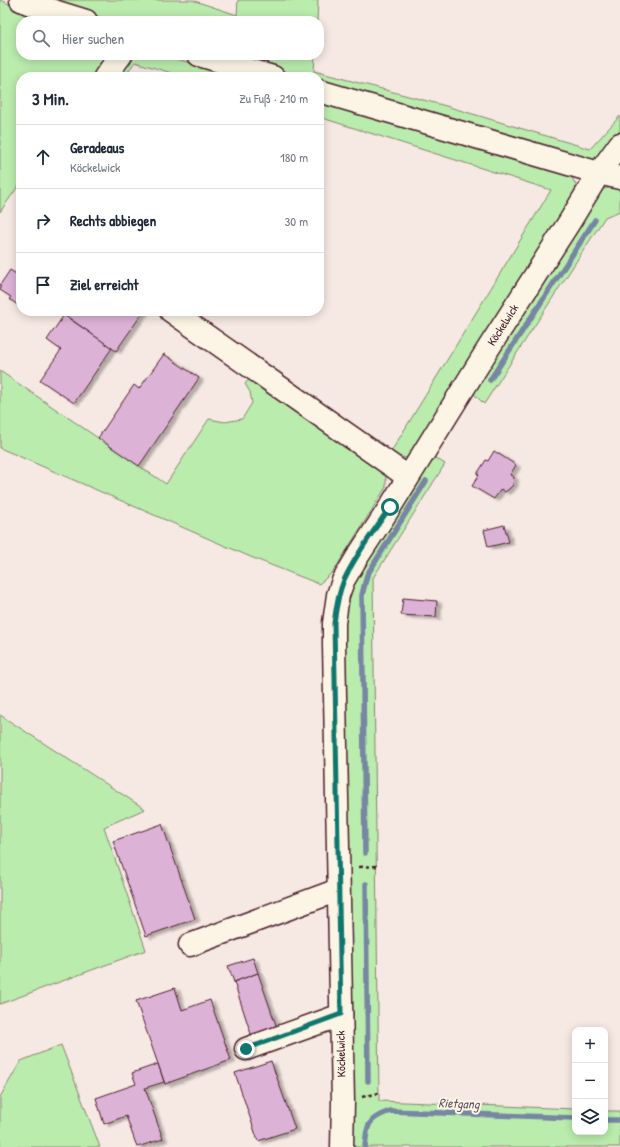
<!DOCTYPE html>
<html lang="de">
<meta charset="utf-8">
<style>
:root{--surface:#fff;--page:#f6f6f7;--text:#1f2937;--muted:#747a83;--line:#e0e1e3}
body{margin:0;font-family:"Patrick Hand",sans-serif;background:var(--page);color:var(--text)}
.controls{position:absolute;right:12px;bottom:12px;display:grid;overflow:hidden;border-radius:8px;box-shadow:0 2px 10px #0003}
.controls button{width:36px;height:36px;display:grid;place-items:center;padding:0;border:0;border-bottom:1px solid var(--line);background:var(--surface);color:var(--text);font:20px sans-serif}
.stop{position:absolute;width:12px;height:12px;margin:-9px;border:3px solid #0f766e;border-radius:50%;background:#fff}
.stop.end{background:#0f766e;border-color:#fff;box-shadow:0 1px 4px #0008}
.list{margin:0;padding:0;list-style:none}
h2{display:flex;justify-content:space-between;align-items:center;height:52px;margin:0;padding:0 16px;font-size:17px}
h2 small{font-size:13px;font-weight:400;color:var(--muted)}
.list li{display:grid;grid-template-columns:26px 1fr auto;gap:12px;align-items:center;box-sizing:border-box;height:64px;padding:0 16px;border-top:1px solid var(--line)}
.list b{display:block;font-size:15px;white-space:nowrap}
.list p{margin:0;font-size:13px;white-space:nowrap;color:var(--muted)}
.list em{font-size:13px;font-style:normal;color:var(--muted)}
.icon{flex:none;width:22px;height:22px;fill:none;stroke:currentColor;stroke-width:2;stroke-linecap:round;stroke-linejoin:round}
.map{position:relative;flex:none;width:620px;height:1147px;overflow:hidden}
.search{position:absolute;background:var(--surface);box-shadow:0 2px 10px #0003;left:16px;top:16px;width:308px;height:44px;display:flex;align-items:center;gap:10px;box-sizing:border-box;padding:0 14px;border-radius:16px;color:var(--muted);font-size:15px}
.panel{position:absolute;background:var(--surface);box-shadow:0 2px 10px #0003;left:16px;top:72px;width:308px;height:244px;border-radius:16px}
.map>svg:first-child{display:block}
.green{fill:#baecad;stroke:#82866c}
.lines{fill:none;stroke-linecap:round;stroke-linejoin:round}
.stream{stroke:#7686a3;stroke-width:5.5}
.building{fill:#ddb2d7;stroke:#4a1f2b;filter:url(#shadow)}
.minor-casing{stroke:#4a1f2b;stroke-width:25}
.path{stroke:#4a1f2b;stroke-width:2.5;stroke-dasharray:4 3;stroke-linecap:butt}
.minor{stroke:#fcf5e5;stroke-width:22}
.route{stroke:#0f766e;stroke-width:5}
.labels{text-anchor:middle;stroke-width:4;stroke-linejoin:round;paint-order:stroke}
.street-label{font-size:12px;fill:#4a1f2b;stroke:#fcf5e5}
.water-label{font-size:13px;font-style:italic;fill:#605367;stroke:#fcf5e5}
</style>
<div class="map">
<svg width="620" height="1147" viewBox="0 0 620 1147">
<defs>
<filter id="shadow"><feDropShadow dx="4.5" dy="2.5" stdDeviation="1" flood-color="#0004"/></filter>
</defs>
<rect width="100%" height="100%" fill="#f6e8e2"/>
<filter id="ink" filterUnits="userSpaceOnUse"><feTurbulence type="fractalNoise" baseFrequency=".025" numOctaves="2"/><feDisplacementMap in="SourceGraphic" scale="8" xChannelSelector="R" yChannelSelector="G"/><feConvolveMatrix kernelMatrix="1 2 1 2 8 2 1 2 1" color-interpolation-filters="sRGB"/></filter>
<g filter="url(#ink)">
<g class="green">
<polygon points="0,0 25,11 57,21 21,21 21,55 110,55 95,77 21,77 21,182 0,212"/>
<polygon points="47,0 192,0 237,15 238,0 318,0 317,21 114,21 55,4"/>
<polygon points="127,55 163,55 239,77 185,77 135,62 124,77 111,77"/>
<polygon points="231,55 315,55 314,71 446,106 590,149 620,116 620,136 593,162 319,82 319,77 303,77"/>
<polygon points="319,100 570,174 576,185 573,199 467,369 407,458 389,455 551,190 319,117"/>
<polygon points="613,187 620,189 620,211 605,217 484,404 474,394 477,378 595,196 603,189"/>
<polygon points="0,371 98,438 166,484 209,419 225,422 242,419 252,403 250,392 245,384 252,376 386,470 386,487 333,572 319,584 253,558 0,448"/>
<polygon points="434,457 445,464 373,578 379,1101 575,1109 575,1132 605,1132 605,1111 620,1111 620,1147 347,1147 341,629 347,589"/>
<polygon points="0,715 145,809 104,827 146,950 0,1004"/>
<polygon points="61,1045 100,1147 0,1147 0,1097 21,1061"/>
</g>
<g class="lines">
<g class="stream">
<polyline points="490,380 595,220"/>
<polyline points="365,853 362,595 367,575 426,481"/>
<polyline points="366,884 368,1081"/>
<polyline points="605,1120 620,1120"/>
<path d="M 365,1147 C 367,1125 367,1119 390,1111 L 575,1118"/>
</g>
</g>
<g class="building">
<polygon points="10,270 21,277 21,307 9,299 11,297 0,290 0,285"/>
<polygon points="59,311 144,311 116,351"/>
<polygon points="64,315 112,348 74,403 40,380 61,350 47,340"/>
<polygon points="164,354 199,378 139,466 98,438 134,385 139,389"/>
<polygon points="494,451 516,465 510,475 514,477 513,485 509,489 505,492 501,489 494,499 472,486 479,475 477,474 486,460 488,461"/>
<polygon points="504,525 509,542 488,547 484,530"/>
<polygon points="403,598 437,601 436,617 401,615"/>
<polygon points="162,824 195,919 146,936 113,841"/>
<polygon points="253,958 258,973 234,982 228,966"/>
<polygon points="258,973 277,1028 252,1037 234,982"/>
<polygon points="175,988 182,1010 210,1000 231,1060 165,1084 136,1001"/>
<polygon points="271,1061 295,1129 258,1141 235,1073"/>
<polygon points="158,1064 164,1082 145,1088 163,1139 137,1147 126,1116 104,1124 96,1098 136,1084 132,1073"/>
</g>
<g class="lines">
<g class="minor-casing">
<g id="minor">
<polyline points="21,0 28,3 86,21"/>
<polyline points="199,55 273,77"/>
<polyline points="105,77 121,55"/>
<polyline points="319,91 599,173 570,221 488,349 390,507 356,559 343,581 338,595 334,623 334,645 343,1102 342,1147"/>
<polyline points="620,144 599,173 620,178"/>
<polyline points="171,311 408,477"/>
<polyline points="190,945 338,890"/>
<polyline points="246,1049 341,1015"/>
</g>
</g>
<g class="path">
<polyline points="359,867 377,866"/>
<polyline points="362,1097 379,1093"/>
</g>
<use href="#minor" class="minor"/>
</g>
</g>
<g class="lines" filter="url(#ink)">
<path class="route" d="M 246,1049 L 341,1014 L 334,623 C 336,608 338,594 344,580 C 356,554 374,531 390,507"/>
</g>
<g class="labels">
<g class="street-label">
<text transform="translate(503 325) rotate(-57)" y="4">Köckelwick</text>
<text transform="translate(341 1054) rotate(-91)" y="4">Köckelwick</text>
</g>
<g class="water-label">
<text transform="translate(459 1103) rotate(2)" y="5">Rietgang</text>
</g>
</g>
</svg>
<div class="controls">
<button>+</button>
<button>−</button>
<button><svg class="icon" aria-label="layers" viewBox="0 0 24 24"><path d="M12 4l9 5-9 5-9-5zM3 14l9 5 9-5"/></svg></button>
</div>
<div class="stop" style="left:390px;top:507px"></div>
<div class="stop end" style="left:246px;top:1049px"></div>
<div class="search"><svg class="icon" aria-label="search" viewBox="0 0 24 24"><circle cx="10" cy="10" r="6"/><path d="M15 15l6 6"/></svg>Hier suchen</div>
<section class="panel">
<h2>3 Min.<small>Zu Fuß · 210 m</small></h2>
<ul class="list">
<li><svg class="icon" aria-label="ahead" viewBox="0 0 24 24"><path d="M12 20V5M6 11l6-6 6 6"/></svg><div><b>Geradeaus</b><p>Köckelwick</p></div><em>180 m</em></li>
<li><svg class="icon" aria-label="right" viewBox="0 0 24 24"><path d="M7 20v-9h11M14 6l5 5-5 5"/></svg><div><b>Rechts abbiegen</b></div><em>30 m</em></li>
<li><svg class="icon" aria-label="arrive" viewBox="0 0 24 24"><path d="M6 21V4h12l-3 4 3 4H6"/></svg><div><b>Ziel erreicht</b></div></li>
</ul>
</section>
</div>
